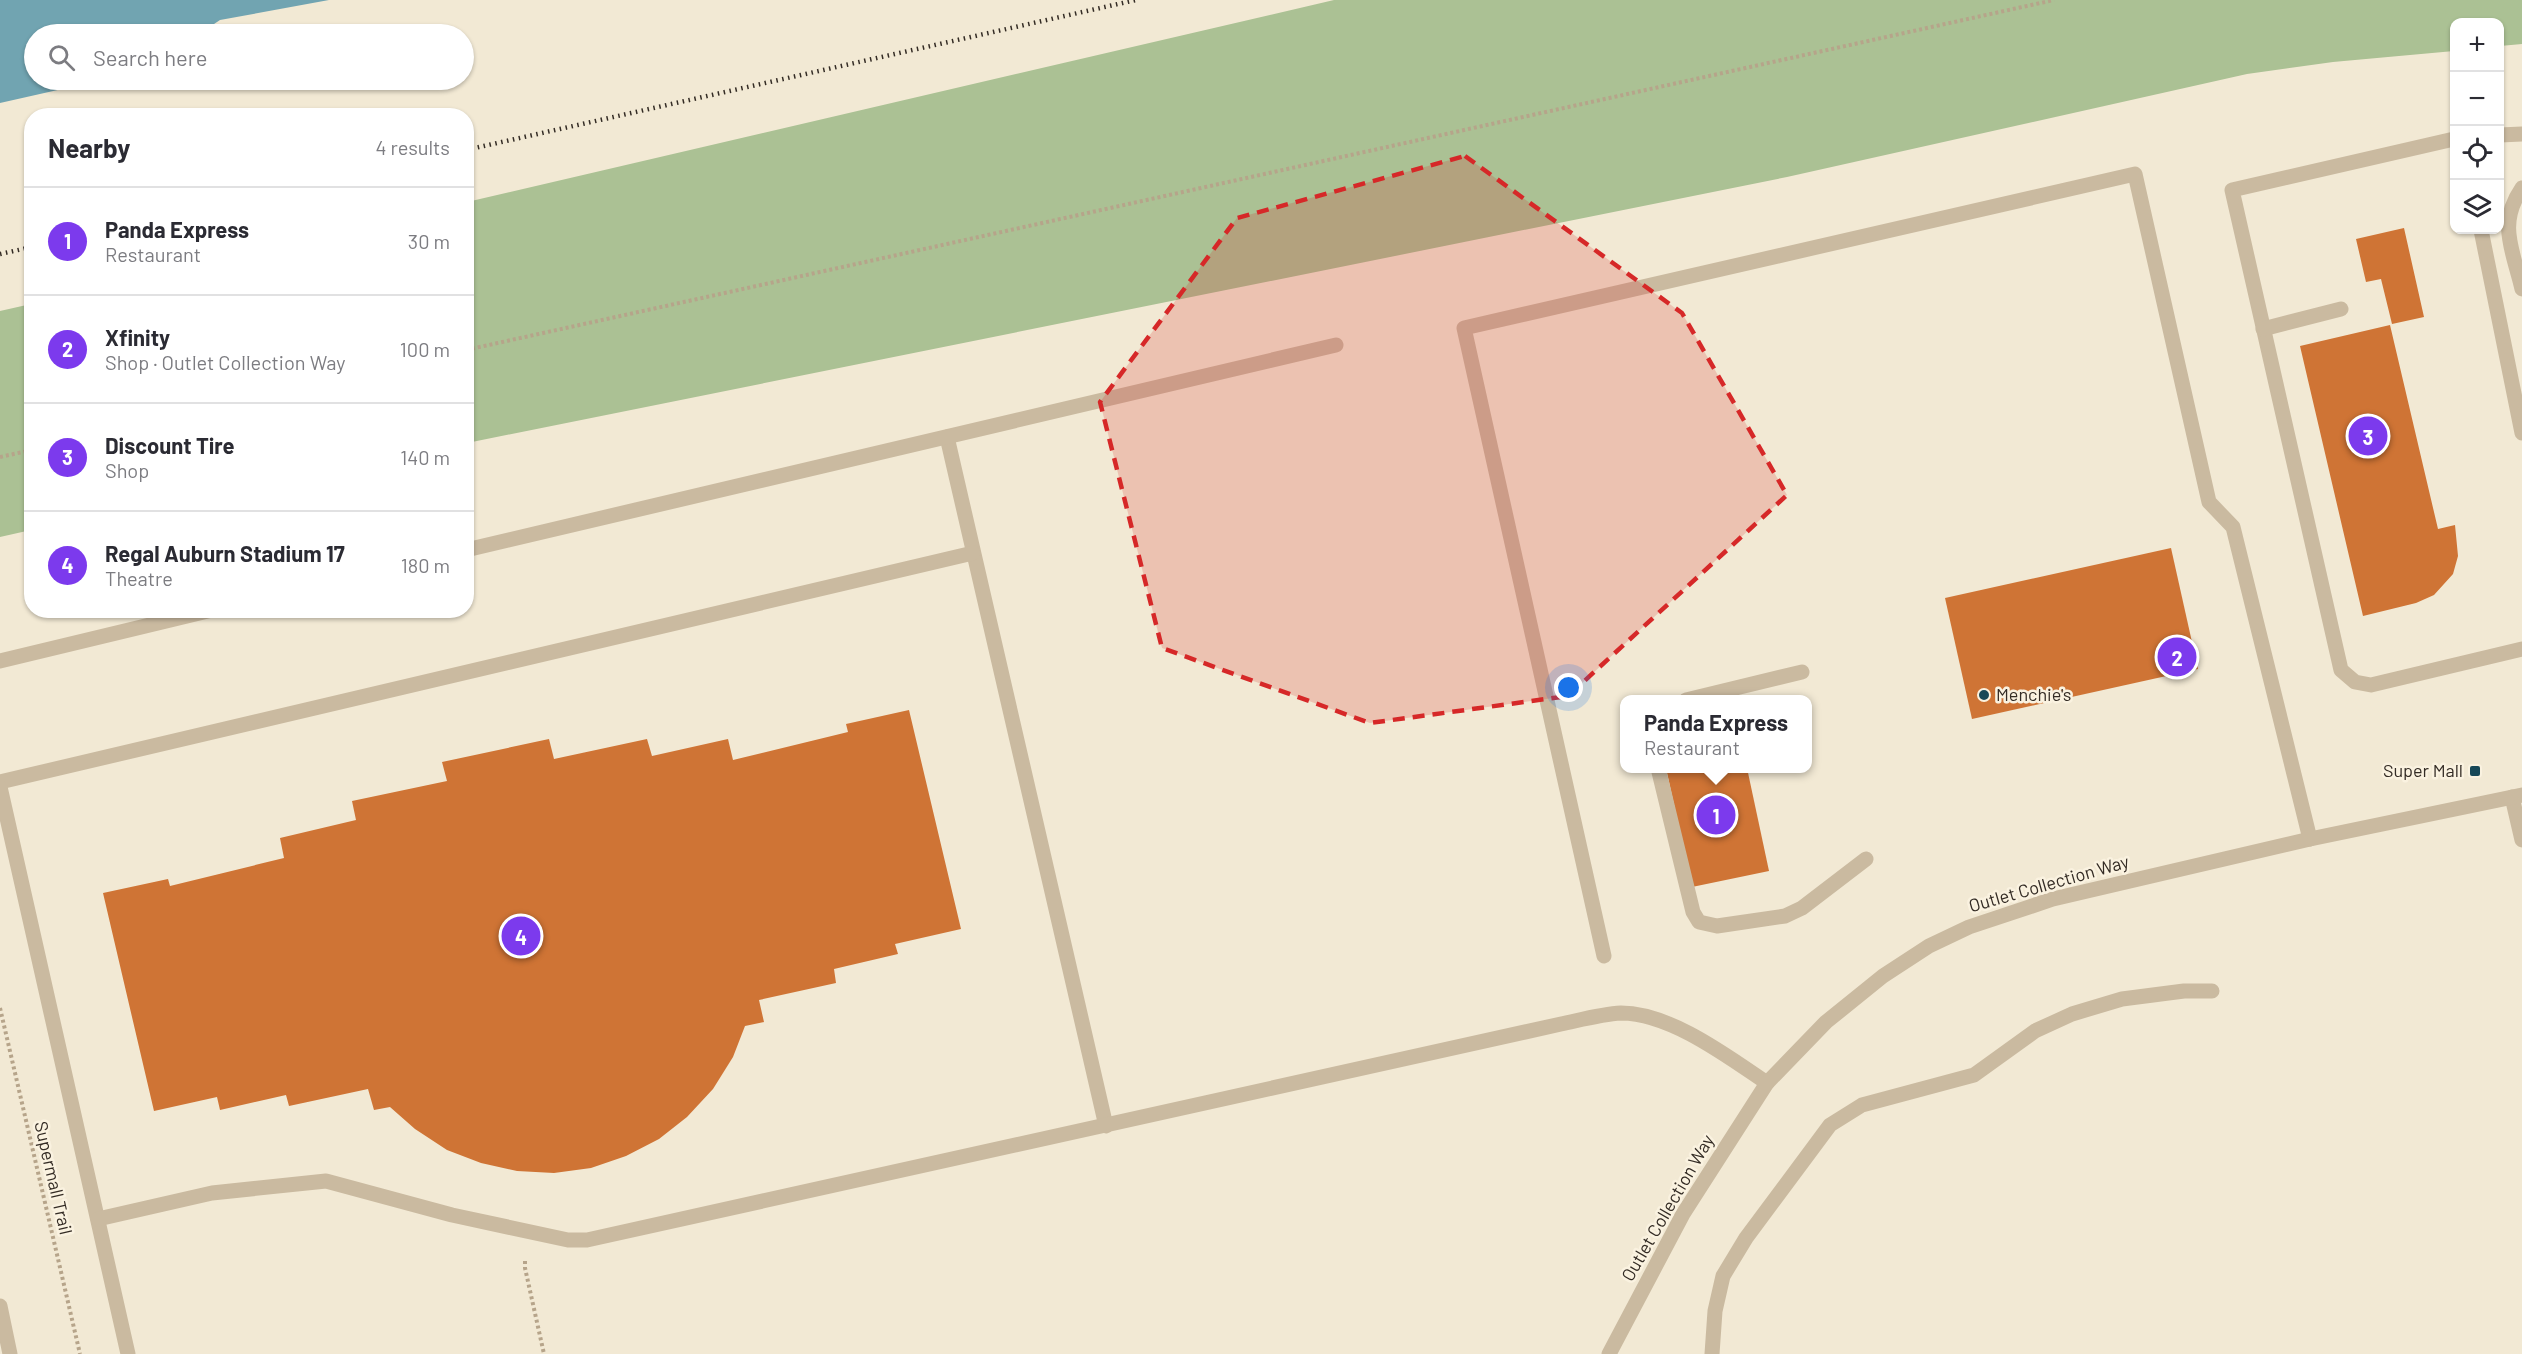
<!DOCTYPE html>
<meta charset="utf-8">
<style>
:root{--surface:#fff;--page:#f2f2f3;--text:#2b2b33;--muted:#7c7c81;--line:#e1e1e2;--accent:#7c3aed}
body{margin:0;font-family:Barlow,sans-serif;background:var(--page);color:var(--text)}
.controls{position:absolute;right:18px;top:18px;display:grid;overflow:hidden;border-radius:12px;box-shadow:0 2px 4px #0004}
.controls button{width:54px;height:54px;display:grid;place-items:center;padding:0;border:0;border-bottom:2px solid var(--line);background:var(--surface);color:var(--text);font:30px sans-serif}
.you{position:absolute;left:1569px;top:688px;width:21px;height:21px;margin:-15px;border:4px solid #fff;border-radius:50%;background:#1a73e8;box-shadow:0 0 0 9px #1a73e833}
.badge{display:grid;place-items:center;width:39px;height:39px;border-radius:50%;background:var(--accent);color:#fff;font-size:20px;font-weight:700}
.pin{position:absolute;translate:-50% -50%;border:3px solid #fff;box-shadow:0 2px 6px #0006}
.popup{position:absolute;left:1620px;top:695px;width:192px;height:78px;box-sizing:border-box;display:grid;place-content:center;border-radius:12px;background:var(--surface);filter:drop-shadow(0 2px 4px #0005);font-size:20px;white-space:nowrap;color:var(--muted)}
.popup b{font-size:22px;color:var(--text)}
.popup::after{content:'';position:absolute;left:50%;top:100%;margin-left:-12px;border:12px solid transparent;border-top-color:var(--surface)}
.list{margin:0;padding:0;list-style:none}
h2{display:flex;justify-content:space-between;align-items:center;height:78px;margin:0;padding:0 24px;font-size:26px}
h2 small{font-size:20px;font-weight:400;color:var(--muted)}
.list li{display:grid;grid-template-columns:39px 1fr auto;gap:18px;align-items:center;box-sizing:border-box;height:108px;padding:0 24px;border-top:2px solid var(--line)}
.list b{display:block;font-size:22px;white-space:nowrap}
.list p{margin:0;font-size:20px;white-space:nowrap;color:var(--muted)}
.list em{font-size:20px;font-style:normal;color:var(--muted)}
.icon{flex:none;width:33px;height:33px;fill:none;stroke:currentColor;stroke-width:2;stroke-linecap:round;stroke-linejoin:round}
.map{position:relative;flex:none;width:2522px;height:1354px;overflow:hidden}
.search{position:absolute;background:var(--surface);box-shadow:0 2px 4px #0004;left:24px;top:24px;width:450px;height:66px;display:flex;align-items:center;gap:15px;box-sizing:border-box;padding:0 21px;border-radius:33px;color:var(--muted);font-size:22px}
.panel{position:absolute;background:var(--surface);box-shadow:0 2px 4px #0004;left:24px;top:108px;width:450px;height:510px;border-radius:24px}
.map>svg:first-child{display:block}
.green{fill:#abc194}
.water{fill:#71a4b1}
.building{fill:#cf7435}
.lines{fill:none;stroke-linecap:round;stroke-linejoin:round}
.path{stroke:#b6a48a;stroke-width:4;stroke-dasharray:3 3;stroke-linecap:butt}
.minor{stroke:#cabaa0;stroke-width:15}
.rail{stroke:#332b24;stroke-width:4.5;stroke-dasharray:1.5 4.5;stroke-linecap:butt}
.marked{fill:#d62828;fill-opacity:0.2;stroke:#d62828;stroke-width:4.5;stroke-dasharray:12 8;stroke-linejoin:round}
.poi-dot{fill:#174857;stroke:#faf2e0;stroke-width:2}
.labels{text-anchor:middle;stroke-width:5;stroke-linejoin:round;paint-order:stroke}
.poi-label{font-size:18px;fill:#332b24;stroke:#faf2e0;text-anchor:start}
.street-label{font-size:18px;fill:#332b24;stroke:#faf2e0}
</style>
<div class="map">
<svg width="2522" height="1354" viewBox="0 0 2522 1354">
<rect width="100%" height="100%" fill="#f2e9d4"/>
<g class="green">
<polygon points="1334,0 2522,0 2522,44 2500,46 2500,22 2454,22 2454,51 2333,62 2247,74 1787,177 467,443 467,202"/>
<polygon points="31,304 31,530 0,537 0,311"/>
</g>
<polygon class="water" points="0,0 329,0 220,20 199,34 34,34 34,80 102,80 0,103"/>
<g class="building">
<polygon points="2404,228 2424,317 2392,324 2381,279 2366,282 2356,239"/>
<polygon points="2390,325 2438,529 2455,525 2458,556 2453,574 2434,595 2416,603 2363,616 2300,346"/>
<polygon points="2171,548 2198,669 1972,719 1945,598"/>
<polygon points="909,710 961,929 895,944 898,954 834,969 836,983 759,1000 764,1022 745,1026 733,1057 713,1089 687,1117 659,1139 626,1156 591,1168 554,1173 517,1171 481,1163 447,1150 415,1129 390,1107 374,1110 368,1089 289,1106 286,1095 220,1110 217,1097 154,1111 103,893 168,879 170,886 284,858 280,838 356,820 352,801 447,781 442,762 549,739 554,759 647,739 652,756 728,739 733,760 848,732 846,724"/>
<polygon points="1666,768 1747,768 1769,871 1692,887"/>
</g>
<g class="lines">
<g class="path">
<polyline points="466,350 2054,0"/>
<polyline points="0,457 32,450"/>
<polyline points="0,1008 80,1354"/>
<polyline points="525,1261 525,1268 544,1354"/>
</g>
<g class="minor">
<polyline points="2500,135 2522,134"/>
<polyline points="2454,139 2232,190 2341,670 2355,682 2371,685 2522,649"/>
<path d="M 2522,188 C 2497,224 2513,250 2522,289"/>
<polyline points="2481,230 2522,433"/>
<polyline points="2263,329 2341,309"/>
<polyline points="947,437 1106,1126"/>
<polyline points="466,550 1336,345"/>
<polyline points="0,661 212,610"/>
<polyline points="1686,700 1802,672"/>
<polyline points="1658,768 1693,912 1699,922 1717,926 1785,916 1802,908 1866,859"/>
<polyline points="0,782 973,553"/>
<polyline points="0,787 128,1354"/>
<polyline points="2512,797 2522,840"/>
<polyline points="1604,956 1464,328 2135,174 2209,502 2233,527 2310,839"/>
<path d="M 98,1219 L 212,1193 L 326,1181 L 452,1215 L 568,1240 L 587,1240 L 1561,1024 C 1580,1020 1602,1014 1621,1013 C 1670,1013 1727,1056 1767,1083"/>
<polyline points="0,1306 10,1354"/>
<polyline points="1609,1354 1683,1214 1767,1083 1826,1022 1883,976 1929,946 1969,927 2053,899 2310,839 2522,795"/>
<polyline points="1712,1354 1715,1311 1723,1276 1746,1238 1830,1125 1862,1105 1974,1075 2035,1031 2072,1014 2122,999 2184,991 2212,991"/>
</g>
<g class="rail">
<polyline points="466,150 1136,0"/>
<polyline points="0,254 32,247"/>
</g>
</g>
<path class="marked" d="M 1465,156 L 1682,313 L 1787,495 L 1568,696 L 1370,723 L 1162,648 L 1100,402 L 1237,218 Z"/>
<g class="poi-dot">
<circle cx="1984" cy="695" r="6"/>
<rect x="2469" y="765" width="12" height="12" rx="3"/>
</g>
<g class="labels">
<g class="poi-label">
<text x="1996" y="701">Menchie's</text>
<text x="2463" y="777" text-anchor="end">Super Mall</text>
</g>
<g class="street-label">
<text transform="translate(2049 884) rotate(-16)" y="6">Outlet Collection Way</text>
<text transform="translate(53 1178) rotate(77)" y="6">Supermall Trail</text>
<text transform="translate(1668 1208) rotate(-60)" y="6">Outlet Collection Way</text>
</g>
</g>
</svg>
<div class="controls">
<button>+</button>
<button>−</button>
<button><svg class="icon" aria-label="locate" viewBox="0 0 24 24"><circle cx="12" cy="12" r="6"/><path d="M12 2v4M12 18v4M2 12h4M18 12h4"/></svg></button>
<button><svg class="icon" aria-label="layers" viewBox="0 0 24 24"><path d="M12 4l9 5-9 5-9-5zM3 14l9 5 9-5"/></svg></button>
</div>
<div class="you"></div>
<div class="pin badge" style="left:1716px;top:815px">1</div>
<div class="popup"><b>Panda Express</b>Restaurant</div>
<div class="pin badge" style="left:2177px;top:657px">2</div>
<div class="pin badge" style="left:2368px;top:436px">3</div>
<div class="pin badge" style="left:521px;top:936px">4</div>
<div class="search"><svg class="icon" aria-label="search" viewBox="0 0 24 24"><circle cx="10" cy="10" r="6"/><path d="M15 15l6 6"/></svg>Search here</div>
<section class="panel">
<h2>Nearby<small>4 results</small></h2>
<ul class="list">
<li><span class="badge">1</span><div><b>Panda Express</b><p>Restaurant</p></div><em>30 m</em></li>
<li><span class="badge">2</span><div><b>Xfinity</b><p>Shop · Outlet Collection Way</p></div><em>100 m</em></li>
<li><span class="badge">3</span><div><b>Discount Tire</b><p>Shop</p></div><em>140 m</em></li>
<li><span class="badge">4</span><div><b>Regal Auburn Stadium 17</b><p>Theatre</p></div><em>180 m</em></li>
</ul>
</section>
</div>
